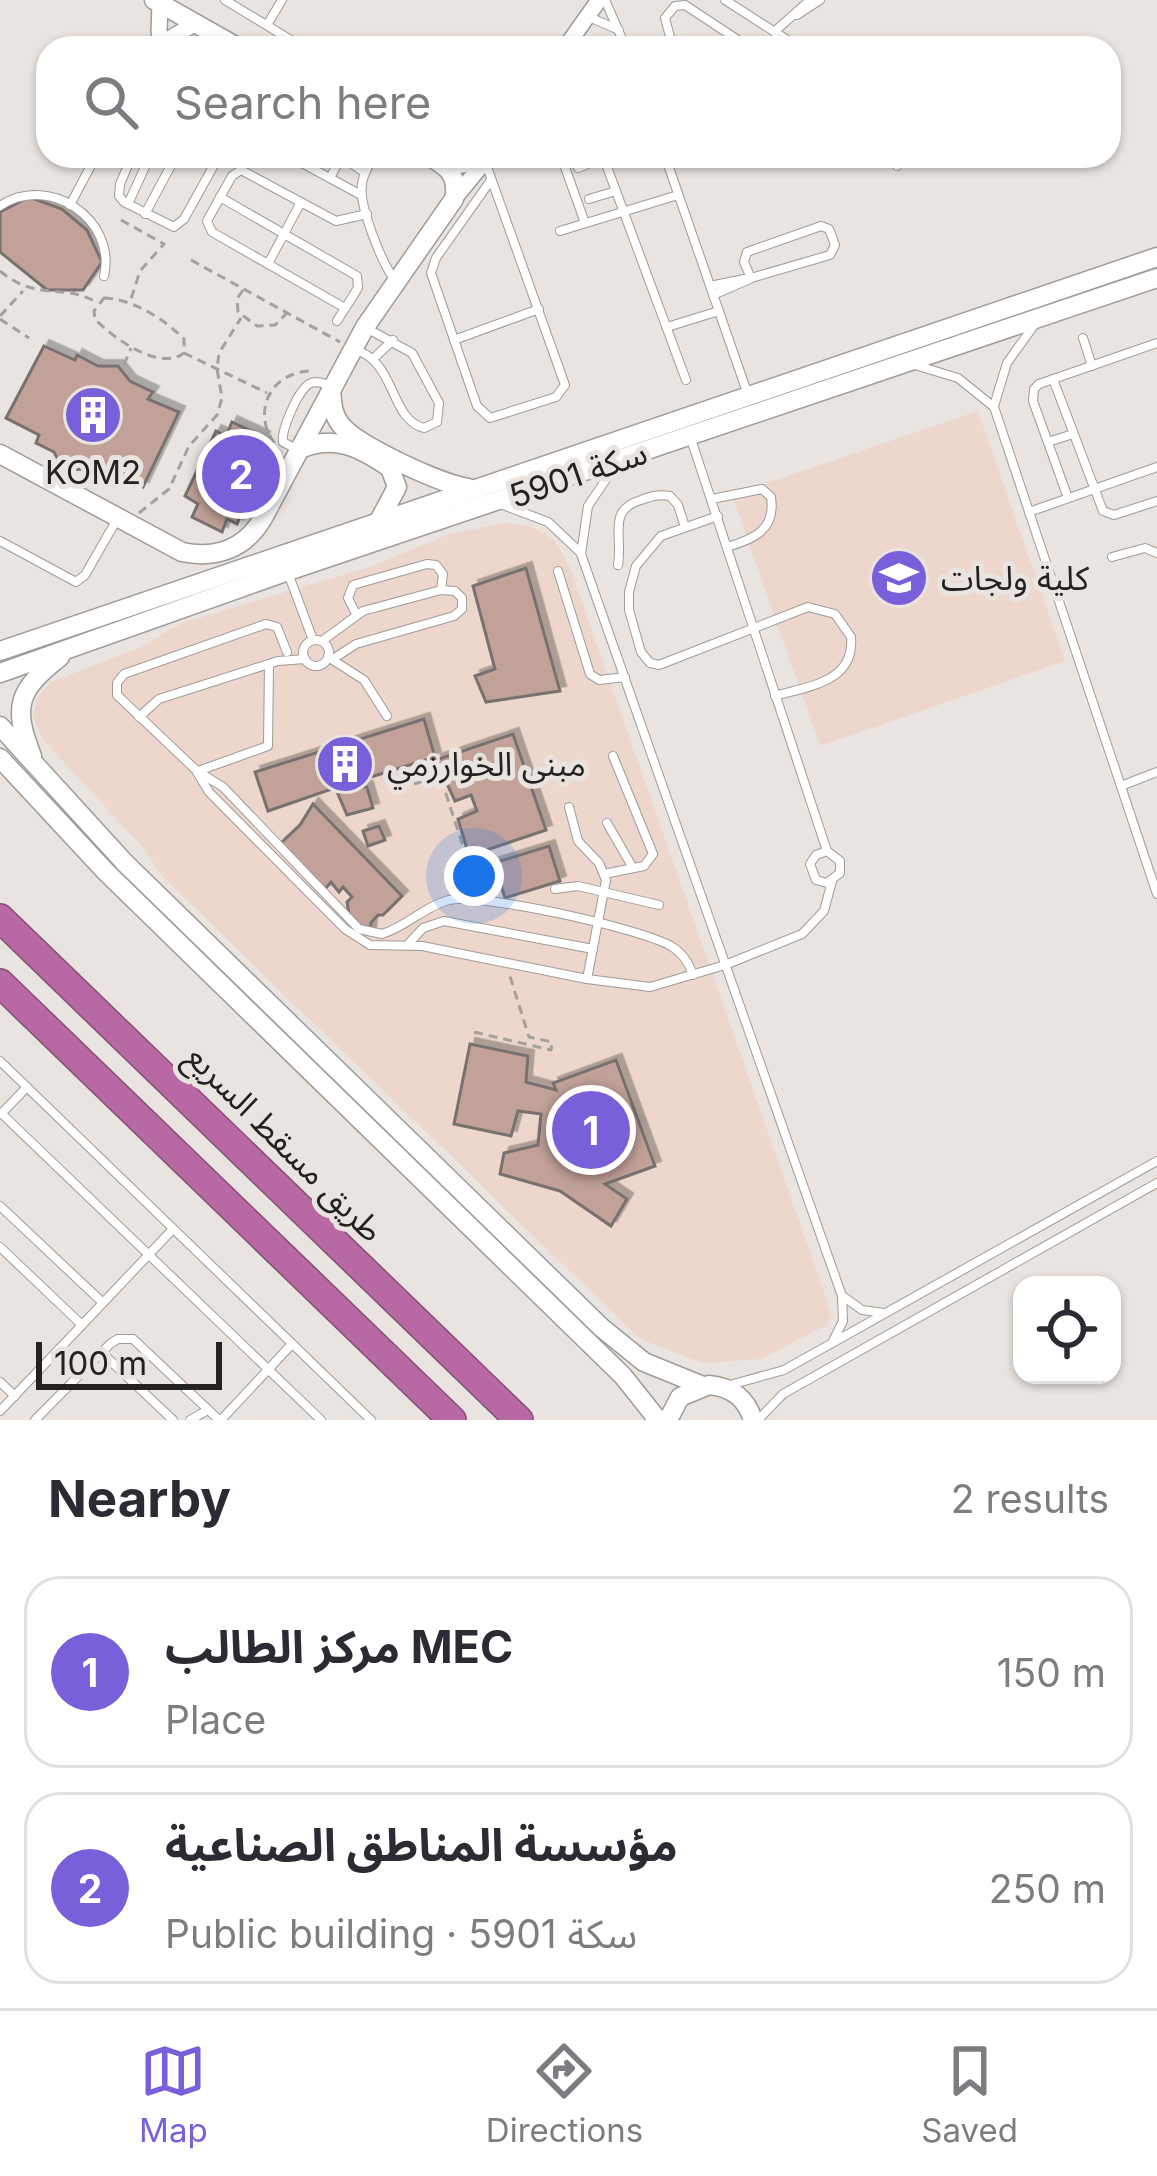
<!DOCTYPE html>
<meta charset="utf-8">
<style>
:root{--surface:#fff;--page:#f2f2f3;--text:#2b2b33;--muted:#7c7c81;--line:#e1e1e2;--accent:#795fd9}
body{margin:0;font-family:Inter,"Noto Sans Arabic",sans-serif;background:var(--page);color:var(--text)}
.controls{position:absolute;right:36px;bottom:36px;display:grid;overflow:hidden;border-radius:24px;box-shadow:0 3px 9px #0004}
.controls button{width:108px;height:108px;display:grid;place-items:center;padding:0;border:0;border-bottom:3px solid var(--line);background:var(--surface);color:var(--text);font:60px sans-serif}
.scale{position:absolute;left:36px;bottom:30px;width:186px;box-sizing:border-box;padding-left:12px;border:6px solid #232220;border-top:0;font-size:33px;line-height:42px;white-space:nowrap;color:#232220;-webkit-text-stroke:9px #e9e4e0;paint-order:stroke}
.you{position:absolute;left:474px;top:876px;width:42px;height:42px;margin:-30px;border:9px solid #fff;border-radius:50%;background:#1a73e8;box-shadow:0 0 0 18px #1a73e833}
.badge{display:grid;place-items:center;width:78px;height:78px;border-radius:50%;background:var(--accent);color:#fff;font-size:39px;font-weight:700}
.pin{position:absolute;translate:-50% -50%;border:6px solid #fff;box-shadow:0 3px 12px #0006}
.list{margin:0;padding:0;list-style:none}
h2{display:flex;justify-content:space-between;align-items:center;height:156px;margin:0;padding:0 48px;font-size:51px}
h2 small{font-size:39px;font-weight:400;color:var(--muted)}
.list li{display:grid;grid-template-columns:78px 1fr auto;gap:36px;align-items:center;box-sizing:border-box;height:192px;margin:0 24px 24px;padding:0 24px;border:3px solid var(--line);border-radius:36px}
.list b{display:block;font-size:45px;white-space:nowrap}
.list p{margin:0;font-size:39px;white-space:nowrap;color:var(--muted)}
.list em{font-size:39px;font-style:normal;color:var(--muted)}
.icon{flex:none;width:66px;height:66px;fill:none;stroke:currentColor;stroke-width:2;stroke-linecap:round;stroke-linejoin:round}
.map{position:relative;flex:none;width:1157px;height:1420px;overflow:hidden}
.search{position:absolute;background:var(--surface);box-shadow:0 3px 9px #0004;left:36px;right:36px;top:36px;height:132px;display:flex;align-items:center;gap:30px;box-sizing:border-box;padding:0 42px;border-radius:36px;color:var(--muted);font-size:45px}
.sheet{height:588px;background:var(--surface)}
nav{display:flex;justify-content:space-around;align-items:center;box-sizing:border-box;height:168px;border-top:3px solid var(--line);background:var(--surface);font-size:33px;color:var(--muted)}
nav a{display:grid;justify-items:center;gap:6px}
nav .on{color:var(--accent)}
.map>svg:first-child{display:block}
.education{fill:#edd6cb}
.building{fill:#c1a198;stroke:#777170;stroke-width:3;filter:url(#shadow)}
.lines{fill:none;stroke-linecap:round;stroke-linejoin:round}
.service-casing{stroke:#9f9b97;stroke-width:10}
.minor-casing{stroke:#9f9b97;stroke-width:18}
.tertiary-casing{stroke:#9f9b97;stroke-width:21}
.motorway-casing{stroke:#845074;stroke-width:30}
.path{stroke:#a4a19d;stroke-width:3;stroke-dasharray:9 6;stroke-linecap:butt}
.service{stroke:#fff;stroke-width:8}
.minor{stroke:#fff;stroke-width:15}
.tertiary{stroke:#fff;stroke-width:18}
.motorway{stroke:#b868a2;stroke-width:27}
.labels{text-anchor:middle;stroke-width:10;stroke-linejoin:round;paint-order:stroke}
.poi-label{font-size:33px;fill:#232220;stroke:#e9e4e0;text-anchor:start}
.street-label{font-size:33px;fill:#232220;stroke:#e9e4e0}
</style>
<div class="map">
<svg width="1157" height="1420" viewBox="0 0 1157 1420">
<defs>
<filter id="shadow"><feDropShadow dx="5.5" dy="-5.5" stdDeviation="0" flood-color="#0004"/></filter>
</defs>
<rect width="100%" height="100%" fill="#e9e4e0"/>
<g class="education">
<polygon points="978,411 1065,661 820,746 732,495"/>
<polygon points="505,523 530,526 544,533 555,541 569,565 823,1289 831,1316 827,1325 761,1359 703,1363 640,1339 163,877 141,845 43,740 33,716 37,698 51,682 139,648 182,623 370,567 449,534"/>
</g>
<g class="building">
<polygon points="29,197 62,209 87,230 102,262 83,290 47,290 0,252 0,212"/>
<polygon points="44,346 75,360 77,355 98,366 118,366 130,381 153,392 148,399 179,412 143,487 111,470 107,479 87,469 67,470 59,463 54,452 36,443 39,435 6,418"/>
<polygon points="232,422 264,437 258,452 266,455 237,524 227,519 222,532 192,517 198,504 185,496 216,431 226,436"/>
<polygon points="526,568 560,691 486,702 475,676 495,669 473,586"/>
<polygon points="424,719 435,757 358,781 361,787 367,787 373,808 347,815 338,794 345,789 343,785 268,811 255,772"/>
<polygon points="513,734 546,830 469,856 458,819 477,811 471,795 455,801 436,760"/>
<polygon points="313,804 402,896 383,915 378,915 371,923 370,933 352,933 347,902 352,897 343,887 339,892 331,882 325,889 280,844 300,825"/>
<polygon points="379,826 385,840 368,846 363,831"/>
<polygon points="549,846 560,881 505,898 494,863"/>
<polygon points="470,1044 528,1056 526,1082 556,1090 553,1083 616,1060 655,1166 605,1184 627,1199 611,1226 560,1191 500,1174 504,1153 538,1145 541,1114 518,1111 511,1136 454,1124"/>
</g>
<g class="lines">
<g class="service-casing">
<g id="service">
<polyline points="225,0 304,48"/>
<polyline points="605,0 626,48"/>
<polyline points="725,0 800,48"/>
<polyline points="797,15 820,0"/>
<polyline points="589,17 619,30"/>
<polyline points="267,25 282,0"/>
<polyline points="774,32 810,0"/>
<polyline points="150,48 159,31"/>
<polyline points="673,48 665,18 675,6 685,5 750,48"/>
<polyline points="132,156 120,184 119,196 124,202 174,227 184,219 219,156"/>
<polyline points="289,156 361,195"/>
<polyline points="341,156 365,173"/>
<path d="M 374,156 C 369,165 363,174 362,184 C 358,204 382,264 395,280"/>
<polyline points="561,156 585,223"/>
<polyline points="603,156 686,380"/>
<polyline points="665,156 747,392"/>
<polyline points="893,156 897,166"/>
<polyline points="486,164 565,385 556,397 490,418 477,406 431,273 436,258 491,180"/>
<polyline points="578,168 604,157"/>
<polyline points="330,178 341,157"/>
<polyline points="220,197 357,276 358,288 337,321"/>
<polyline points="589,199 616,191"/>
<polyline points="128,204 150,156"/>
<polyline points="70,205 96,156"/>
<path d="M 0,206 C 48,173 117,219 104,276"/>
<polyline points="145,214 176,156"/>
<polygon points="821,226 829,229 835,245 830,255 751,278 744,262 747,252"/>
<polyline points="560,231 678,195"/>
<polyline points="268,264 301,202"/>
<polyline points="710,286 749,278"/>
<polyline points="713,295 750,279"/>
<polyline points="345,308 212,232 207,221 232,176 241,170 336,221 367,214"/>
<polyline points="667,327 719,311"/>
<polyline points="1083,338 1092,366"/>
<polyline points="454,340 539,309"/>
<path d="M 354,349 C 397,362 389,419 424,428 L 437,422 L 439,403 L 412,353 L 368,329"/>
<polyline points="374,358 393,340"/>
<polyline points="915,365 958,378 994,407 1157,894"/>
<polyline points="1053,379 1103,511 1114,515 1157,501"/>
<polyline points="994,406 1007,363 1035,324"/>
<polyline points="690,436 827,851 840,861 840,873 827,883 816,880 810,864 816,855 827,851"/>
<polyline points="1048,442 1073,434"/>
<path d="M 298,450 L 283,442 C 281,431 297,392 309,384 C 315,380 323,383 330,385"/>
<polyline points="615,466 588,506 581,554 842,1296 843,1321 832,1343"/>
<polyline points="1068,498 1033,401 1034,389 1039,384 1157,343"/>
<path d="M 712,499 L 762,489 L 771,497 C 776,530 754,539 727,547"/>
<polyline points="503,505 548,522 581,553"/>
<polyline points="1029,512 1157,467"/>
<path d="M 718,516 L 661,536 L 636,566 L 629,592 L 629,610 L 641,652 L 650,663 L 659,665 L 808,607 L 835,614 L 851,637 C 855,682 809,686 775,696"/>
<polyline points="0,541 76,582 85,575 116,521"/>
<polyline points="1112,557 1145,548 1157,553"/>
<path d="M 618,565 C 623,535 607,510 641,500 C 652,496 658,494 670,496 L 678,505 L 685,527"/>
<polyline points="558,571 590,674 599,680 625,677"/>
<polyline points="288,573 313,640"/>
<polyline points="356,614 348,598 353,585 427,564 436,565 443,574 441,590"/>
<circle cx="316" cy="653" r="13"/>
<polyline points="322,641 363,611 441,590 455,591 462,598 462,609 454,616 356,644 333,659"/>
<path d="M 287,652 L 277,627 L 266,624 L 124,674 L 117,683 L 117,695 L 197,771 L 223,787 L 359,929 L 382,934 C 406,927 425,906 449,900 C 482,893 639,928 671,946 C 683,953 689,963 693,975"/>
<polyline points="328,657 364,680 387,716"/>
<polyline points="139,717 159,699 278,661 305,659"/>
<polyline points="198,771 268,746 269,664"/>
<polyline points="197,772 209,792 345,929 370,945 422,946 587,979 650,987 725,965 802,934 824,911 832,881"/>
<polyline points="1121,786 1157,772"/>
<polyline points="569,807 578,841 599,863 606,880 587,979"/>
<polyline points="607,823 633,868"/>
<polyline points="604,874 644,866 653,854 613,756"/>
<polyline points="555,889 578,886 659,905"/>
<polyline points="409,943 423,928 444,921 593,949"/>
<polyline points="0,1061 371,1420"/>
<polyline points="1,1114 27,1087"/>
<polyline points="2,1114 321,1420"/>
<polyline points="0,1206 102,1302"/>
<polyline points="0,1247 82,1325 173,1229"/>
<polyline points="844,1297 862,1310 884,1313"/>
<polyline points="101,1352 173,1420"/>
<polyline points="0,1382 15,1396"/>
<polyline points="730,1385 784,1370 1157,1161"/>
<polyline points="0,1411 82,1325"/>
<polyline points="35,1420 110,1344 118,1339 133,1339 219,1420"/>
<polyline points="190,1420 208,1410"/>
<polyline points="221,1420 292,1344"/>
<polyline points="758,1420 783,1394 1157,1183"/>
</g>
</g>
<g class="minor-casing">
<g id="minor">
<polyline points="159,32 160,3"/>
<polyline points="164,42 196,23"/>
<polyline points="565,48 599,0"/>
<polyline points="445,166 463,165 481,156"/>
<polyline points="454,199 489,156"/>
</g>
</g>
<g class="tertiary-casing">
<g id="tertiary">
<polyline points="154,0 239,48"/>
<path d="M 331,388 C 332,402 332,414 341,425 C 358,446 441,484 468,488"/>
<path d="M 298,450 C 333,433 361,448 390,468 L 397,487 L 380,519"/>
<path d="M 0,454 L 182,552 C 216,559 245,549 263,518 L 365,327 L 454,199 C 459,175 447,166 428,156"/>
<polyline points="0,651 1157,257"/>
<polyline points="0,673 288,571 1157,278"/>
<polyline points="0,726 125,863 602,1328 644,1362 703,1386"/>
<path d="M 32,756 C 12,706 18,690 60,657"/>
<polyline points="0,758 106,872 623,1376 658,1420"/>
<path d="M 668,1420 L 680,1397 L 709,1385 C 732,1387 746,1398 753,1420"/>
</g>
</g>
<g class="motorway-casing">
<g id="motorway">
<polyline points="0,918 519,1420"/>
<polyline points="0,983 452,1420"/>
</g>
</g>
<g class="path">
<polyline points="121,220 164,244 140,271 130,302"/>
<polyline points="191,260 340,342"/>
<path d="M 0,271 C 37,302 64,283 96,302"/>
<polyline points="243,290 237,299 238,312 257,326 275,325 287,313"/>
<path d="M 104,298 C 133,299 164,319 184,339 L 184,353 C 160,372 113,338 95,319 L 94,311 Z"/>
<polyline points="0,316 23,291"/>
<polyline points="0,319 29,338"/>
<polyline points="184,353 267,393"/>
<polyline points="124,365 131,348"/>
<path d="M 274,443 C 251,410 272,371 312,371"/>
<polyline points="139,513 169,489 189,446 217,415 222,398 217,369 219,353 241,318"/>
<polyline points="414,784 440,776 478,891"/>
<polyline points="474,1032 551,1050 552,1042 529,1037 509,973"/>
</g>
<use href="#service" class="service"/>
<use href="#minor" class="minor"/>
<use href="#tertiary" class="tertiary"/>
<use href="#motorway" class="motorway"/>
</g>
<defs>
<g id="building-disc" transform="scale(3)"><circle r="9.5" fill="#795fd9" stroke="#e9e4e0"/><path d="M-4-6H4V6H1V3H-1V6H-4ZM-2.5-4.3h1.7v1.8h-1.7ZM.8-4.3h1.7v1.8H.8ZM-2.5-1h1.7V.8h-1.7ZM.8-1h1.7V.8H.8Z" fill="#fff"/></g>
<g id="university-disc" transform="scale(3)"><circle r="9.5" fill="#795fd9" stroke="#e9e4e0"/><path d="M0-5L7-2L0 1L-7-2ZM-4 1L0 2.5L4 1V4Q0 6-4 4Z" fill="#fff"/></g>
</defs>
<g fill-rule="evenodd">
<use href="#building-disc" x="93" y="415"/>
<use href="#university-disc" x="899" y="578"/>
<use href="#building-disc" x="345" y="764"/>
</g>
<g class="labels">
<g class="poi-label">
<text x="93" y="484" text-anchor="middle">KOM2</text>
<text x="941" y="590">كلية ولجات</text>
<text x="387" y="776">مبنى الخوارزمي</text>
</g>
<g class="street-label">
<text transform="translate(578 474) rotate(-19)" y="12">سكة 5901</text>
<text transform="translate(285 1143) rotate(45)" y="12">طريق مسقط السريع</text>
</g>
</g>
</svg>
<div class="controls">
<button><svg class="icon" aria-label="locate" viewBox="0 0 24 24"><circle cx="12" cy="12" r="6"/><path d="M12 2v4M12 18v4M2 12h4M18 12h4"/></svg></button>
</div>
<div class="scale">100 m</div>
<div class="you"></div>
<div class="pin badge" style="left:591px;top:1130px">1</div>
<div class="pin badge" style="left:241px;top:474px">2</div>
<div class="search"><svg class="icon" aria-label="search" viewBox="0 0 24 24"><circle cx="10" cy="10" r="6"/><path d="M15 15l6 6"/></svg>Search here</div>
</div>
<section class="sheet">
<h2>Nearby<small>2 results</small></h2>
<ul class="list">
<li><span class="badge">1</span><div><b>مركز الطالب MEC</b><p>Place</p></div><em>150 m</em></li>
<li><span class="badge">2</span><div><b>مؤسسة المناطق الصناعية</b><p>Public building · سكة 5901</p></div><em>250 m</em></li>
</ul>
</section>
<nav>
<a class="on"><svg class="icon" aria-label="map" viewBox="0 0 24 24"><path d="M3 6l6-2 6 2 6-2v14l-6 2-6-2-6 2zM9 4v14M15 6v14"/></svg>Map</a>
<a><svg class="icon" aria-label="directions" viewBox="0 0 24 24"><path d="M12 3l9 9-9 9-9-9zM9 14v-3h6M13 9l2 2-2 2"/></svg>Directions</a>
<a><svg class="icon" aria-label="saved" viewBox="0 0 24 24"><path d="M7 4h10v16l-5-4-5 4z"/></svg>Saved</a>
</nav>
